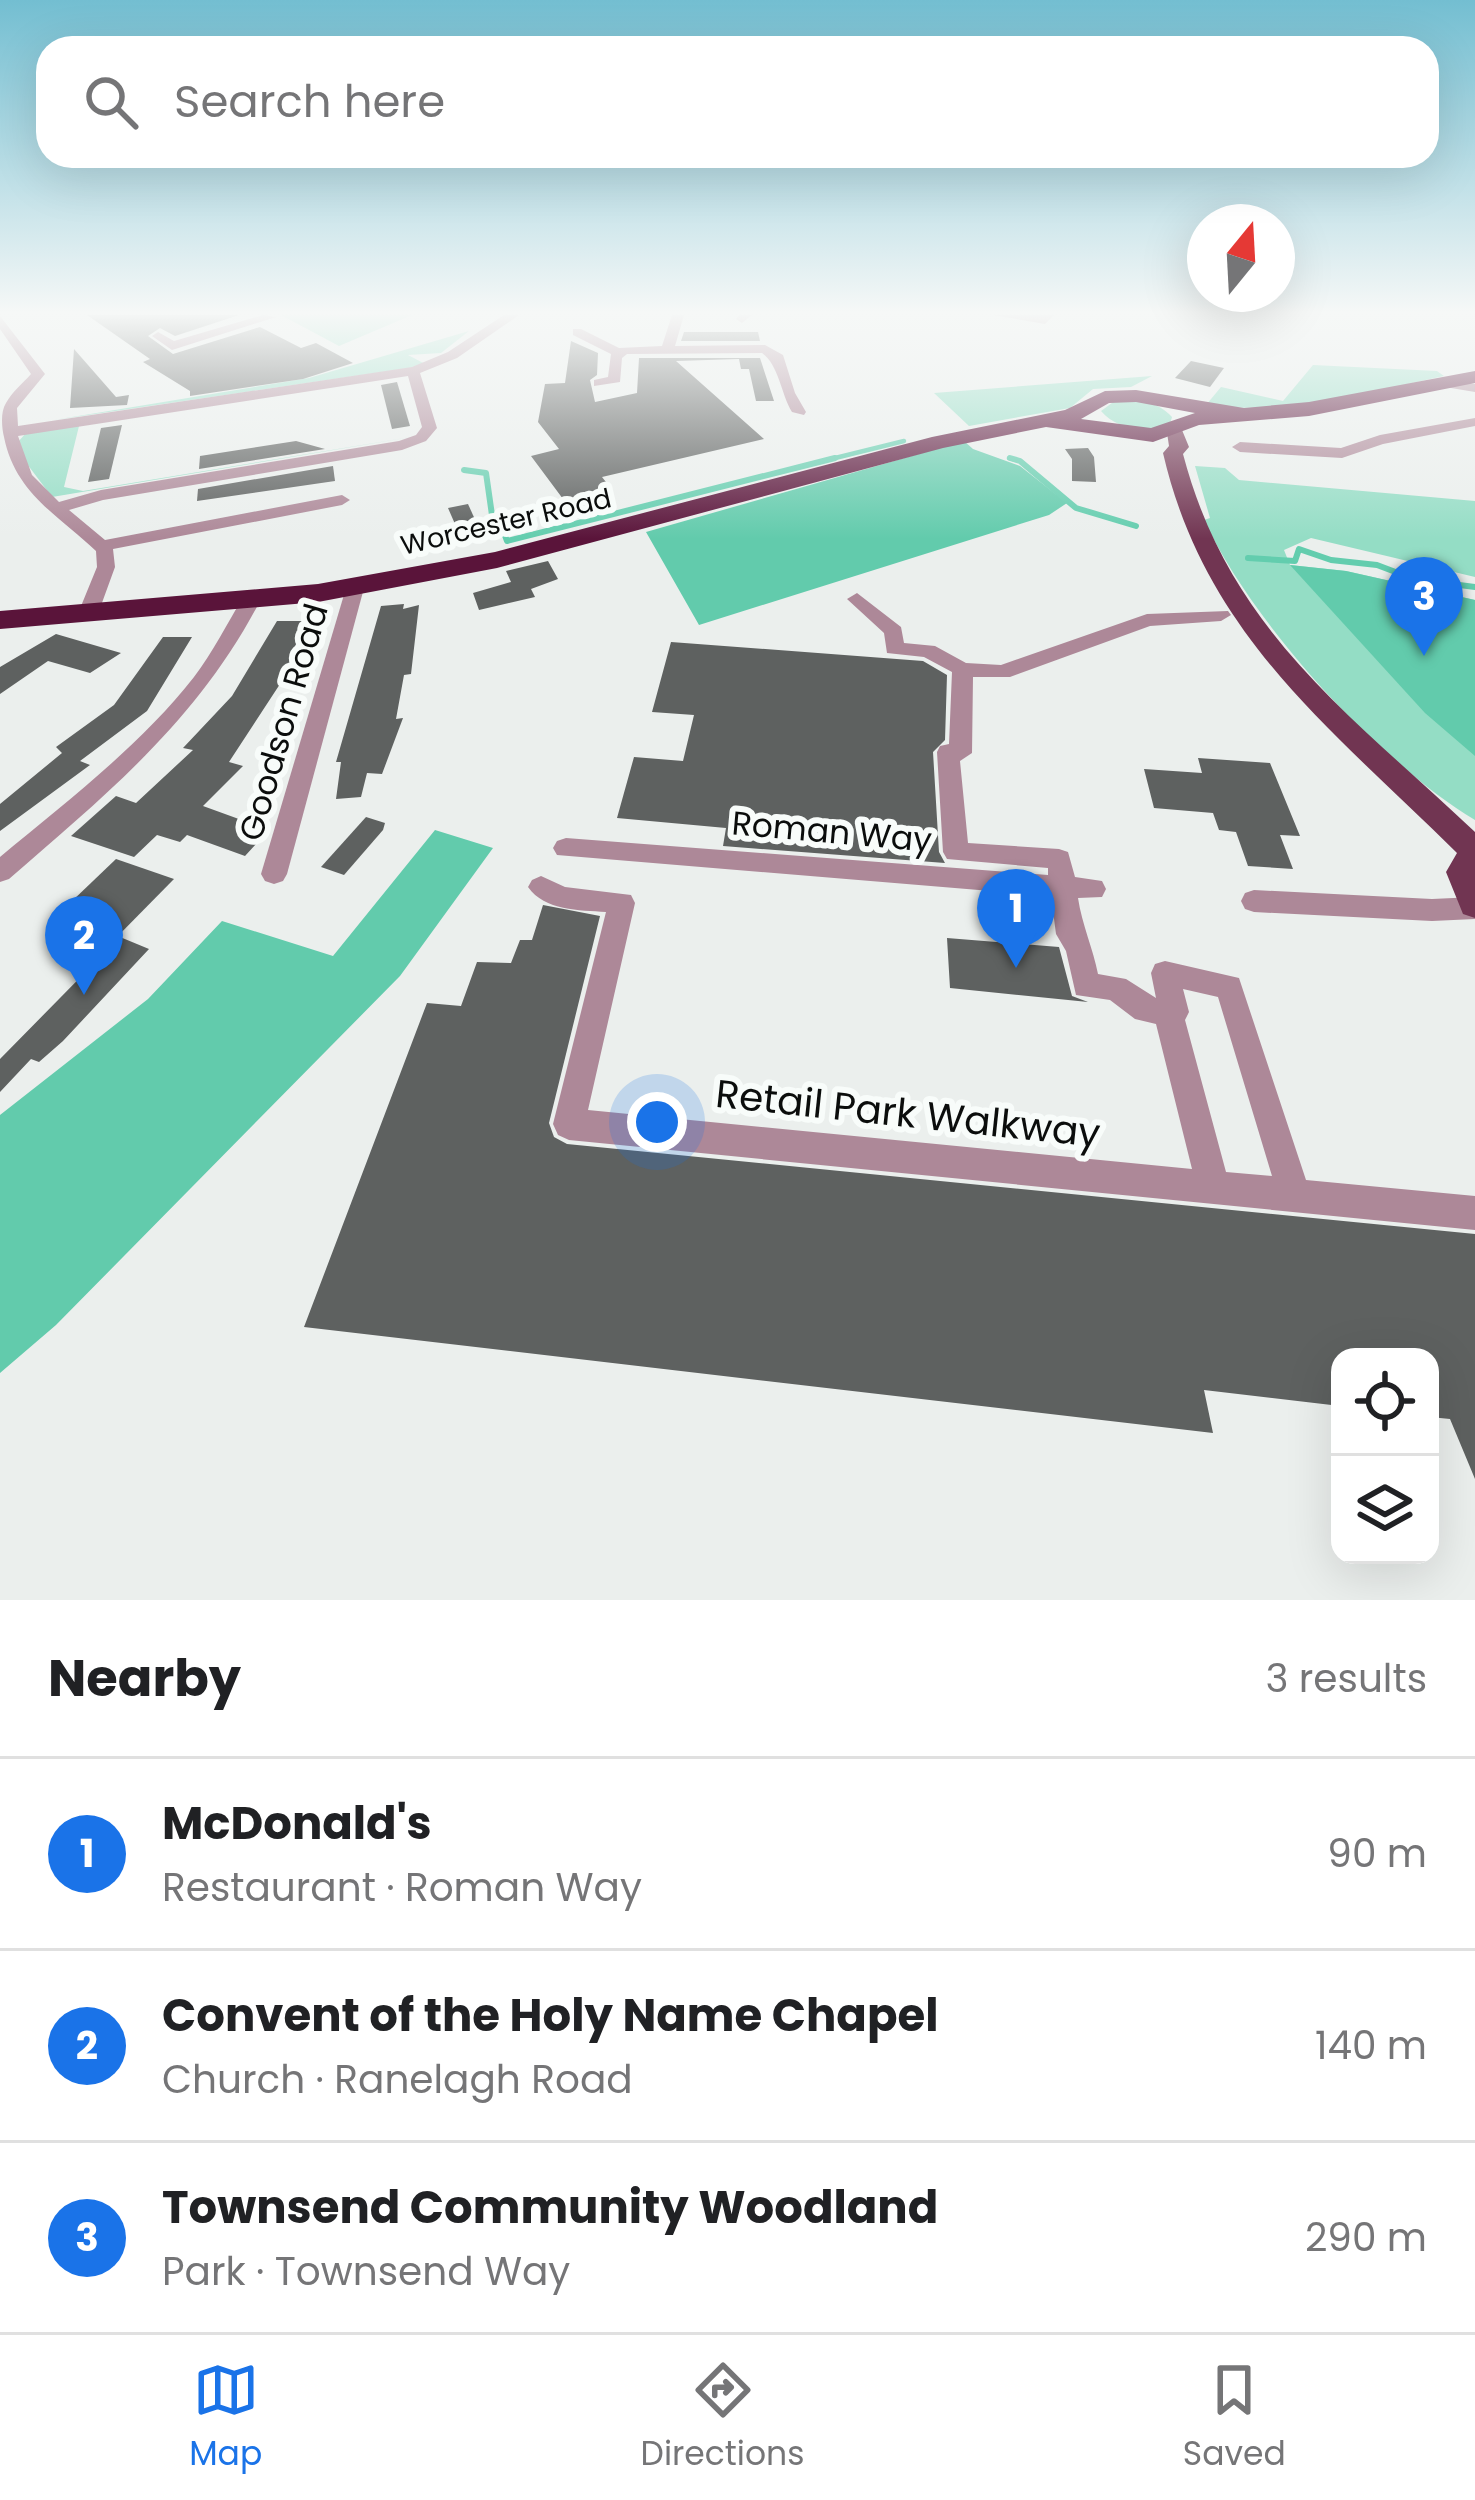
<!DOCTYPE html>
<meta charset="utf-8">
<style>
:root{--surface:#fff;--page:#f2f2f2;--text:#202124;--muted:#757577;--line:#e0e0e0;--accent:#1a73e8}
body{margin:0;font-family:Poppins,sans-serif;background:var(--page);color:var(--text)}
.controls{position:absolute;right:36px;bottom:36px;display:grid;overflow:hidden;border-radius:24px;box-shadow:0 12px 48px #0002}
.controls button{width:108px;height:108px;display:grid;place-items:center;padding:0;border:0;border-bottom:3px solid var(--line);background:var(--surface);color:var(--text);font:60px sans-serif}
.compass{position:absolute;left:1187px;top:204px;width:108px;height:108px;border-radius:50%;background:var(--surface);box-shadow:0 12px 48px #0002;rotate:18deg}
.you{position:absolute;left:657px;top:1122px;width:42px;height:42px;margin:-30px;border:9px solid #fff;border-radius:50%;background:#1a73e8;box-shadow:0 0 0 18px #1a73e833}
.badge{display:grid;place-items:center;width:78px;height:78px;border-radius:50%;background:var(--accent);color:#fff;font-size:39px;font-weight:700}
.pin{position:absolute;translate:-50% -99px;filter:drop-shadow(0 3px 6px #0008)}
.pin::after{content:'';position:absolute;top:63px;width:42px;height:36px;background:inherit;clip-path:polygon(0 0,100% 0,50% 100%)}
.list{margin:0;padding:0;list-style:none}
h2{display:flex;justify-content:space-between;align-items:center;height:156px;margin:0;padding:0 48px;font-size:51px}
h2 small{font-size:39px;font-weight:400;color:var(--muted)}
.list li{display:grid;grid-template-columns:78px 1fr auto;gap:36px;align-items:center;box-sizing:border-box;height:192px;padding:0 48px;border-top:3px solid var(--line)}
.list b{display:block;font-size:45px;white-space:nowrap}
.list p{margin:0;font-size:39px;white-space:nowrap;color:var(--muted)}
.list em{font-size:39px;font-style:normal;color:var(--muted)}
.icon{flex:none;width:66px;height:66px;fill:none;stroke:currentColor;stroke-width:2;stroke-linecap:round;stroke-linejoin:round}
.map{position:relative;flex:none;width:1475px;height:1600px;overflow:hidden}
.search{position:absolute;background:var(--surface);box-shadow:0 12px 48px #0002;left:36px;right:36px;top:36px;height:132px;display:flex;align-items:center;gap:30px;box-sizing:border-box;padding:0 42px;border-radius:36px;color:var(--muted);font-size:45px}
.sheet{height:732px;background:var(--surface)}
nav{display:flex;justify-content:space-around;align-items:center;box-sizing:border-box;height:168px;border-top:3px solid var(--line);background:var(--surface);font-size:33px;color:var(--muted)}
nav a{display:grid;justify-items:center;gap:6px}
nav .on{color:var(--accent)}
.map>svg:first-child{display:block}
.green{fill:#94ddc5}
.forest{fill:#62cbac}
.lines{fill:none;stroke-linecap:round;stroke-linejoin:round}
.stream-far1{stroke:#63cdae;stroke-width:4.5}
.stream{stroke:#63cdae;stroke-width:6}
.building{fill:#5e6160}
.minor{fill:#ad8898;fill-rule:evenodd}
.major{fill:#713552;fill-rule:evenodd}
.highway{fill:#5a143a;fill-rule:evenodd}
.labels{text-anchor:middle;stroke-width:12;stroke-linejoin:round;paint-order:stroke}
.far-street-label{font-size:27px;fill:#0b0d0c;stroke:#f8fcfa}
.street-label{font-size:33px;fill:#0b0d0c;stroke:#f8fcfa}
.near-street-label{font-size:39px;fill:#0b0d0c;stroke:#f8fcfa}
</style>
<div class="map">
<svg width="1475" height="1600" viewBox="0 0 1475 1600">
<rect width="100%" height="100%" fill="#ebefed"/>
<g class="green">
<polygon points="281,315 412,315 339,346"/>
<polygon points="469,331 441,353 408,355 427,365 423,366 54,420 309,378"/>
<path d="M 1313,365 L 1437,371 L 1444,376 C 1365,393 1287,416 1206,405 L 1221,387 L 1283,401 Z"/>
<polygon points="1152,376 1131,387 1093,389 1070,408 969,426 934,393"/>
<path d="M 1116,400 C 1137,401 1157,400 1172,417 L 1170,424 C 1147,433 1117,430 1101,411 Z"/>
<polygon points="80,422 64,487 83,491 417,436 52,497 24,460 18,442 26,433"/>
<path d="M 1195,466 L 1225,468 L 1239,480 L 1475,501 L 1475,577 L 1311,538 L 1284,550 L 1290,565 L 1346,571 L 1475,600 L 1475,820 C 1378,762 1252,623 1204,520 L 1210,518 Z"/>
</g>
<g class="forest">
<polygon points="964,441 973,449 1020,466 1067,503 1049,515 699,625 646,532"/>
<polygon points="1290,565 1346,571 1475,600 1475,756 1425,713"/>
<polygon points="435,830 493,848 400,976 56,1325 0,1373 0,1115 148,999 222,921 333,956"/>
</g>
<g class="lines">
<g class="stream-far1">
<polyline points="1009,458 1020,461"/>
<polyline points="823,461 904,441"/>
</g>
<g class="stream">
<polyline points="1010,458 1020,461 1076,508 1136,526"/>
<polyline points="464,470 486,473 492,515 499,519 507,541 835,458"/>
<polyline points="1248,558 1295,561 1299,549 1331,560 1377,565 1414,579 1475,587"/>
</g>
</g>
<g class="building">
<polygon points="87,315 239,315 175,336 160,328 148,336 173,354 260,327 301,348 316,343 353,363 303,379 190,396 190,391 143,362 150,359"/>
<polygon points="684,332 758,332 760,341 681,341"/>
<polygon points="571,341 598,353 597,375 590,380 595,402 637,393 639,358 760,358 774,401 756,401 749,369 741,369 739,359 676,361 764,439 602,477 613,491 566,503 531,456 559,449 538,422 545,384 565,383"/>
<polygon points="74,349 116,397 129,395 127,405 70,408"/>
<polygon points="1191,361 1224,368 1210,387 1175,378"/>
<polygon points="397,382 410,426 392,429 381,385"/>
<polygon points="122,425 109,479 88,482 101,428"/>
<polygon points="296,441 325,449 199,469 200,456"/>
<polygon points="1088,448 1094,457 1096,482 1072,481 1072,459 1065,449"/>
<polygon points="333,466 335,481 197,501 198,489"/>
<polygon points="468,504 482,535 462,540 448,508"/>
<polygon points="548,561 558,579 531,589 535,597 479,610 473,593 511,582 506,571"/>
<polygon points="404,604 403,609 419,605 411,674 404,675 396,719 403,718 382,774 367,773 361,797 336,799 341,762 336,762 381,606"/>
<polygon points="277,621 306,621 290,658 297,658 229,762 243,766 203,806 269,830 245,856 187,835 180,842 157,835 134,857 71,836 116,796 136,803 193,750 183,748 232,696"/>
<polygon points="56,634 121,653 90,673 48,661 0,694 0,667"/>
<polygon points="163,637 192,637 147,711 80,761 90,765 0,831 0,804 62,753 56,747 114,705"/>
<polygon points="671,642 923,661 947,675 945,740 933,752 939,852 945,863 723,846 726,828 617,818 634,757 683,761 694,715 652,712"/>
<polygon points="1198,758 1270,763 1300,836 1280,835 1293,869 1248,866 1236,832 1219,830 1213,813 1154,808 1144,769 1202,773"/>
<polygon points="366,817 385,823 383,830 344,875 321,867"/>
<polygon points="116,859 174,879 107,947 47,925"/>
<polygon points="543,905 600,916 549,1123 554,1137 567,1144 1475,1234 1475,1479 1450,1419 1430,1417 1430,1357 1340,1357 1340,1406 1204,1390 1213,1433 304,1327 427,1003 461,1006 477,962 511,963 520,940 532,940"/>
<polygon points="120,937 149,949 63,1041 39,1062 31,1059 0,1092 0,1059"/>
<polygon points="947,938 1059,947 1072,996 1088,1002 950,988"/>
</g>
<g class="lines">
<g class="minor">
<polygon points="263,315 276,317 172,350 152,336 158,332 174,341"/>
<path d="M 504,315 L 519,315 L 457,358 L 420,373 L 437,428 L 426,441 L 402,450 L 103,500 L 69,510 L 105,540 L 342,495 L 350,500 L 342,505 L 113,549 L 115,567 L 99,611 L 96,615 L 82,615 L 79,611 L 97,567 L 96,551 C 58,515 15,493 4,437 C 2,429 0,412 6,403 C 12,392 23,383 31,374 L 0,329 L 0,316 L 45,374 L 17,408 L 18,426 L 412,367 L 448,352 ZM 408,376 L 422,427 L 416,435 L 399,441 L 101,490 L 59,502 L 32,475 L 18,436 Z"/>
<path d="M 672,315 L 684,315 L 675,346 L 765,345 L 783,355 L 795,393 L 806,412 L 804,415 L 792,412 C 781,394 779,365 762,353 L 627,354 L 622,358 L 620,382 L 594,386 L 594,380 L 608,377 L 611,354 L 573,335 L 573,329 L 581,329 L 619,348 L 662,346 Z"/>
<polygon points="739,315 752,315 742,323 736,319"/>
<polygon points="993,315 1054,315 1045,324"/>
<polygon points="1450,380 1475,384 1475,392 1445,387 1443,384"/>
<polygon points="1475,418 1475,426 1383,444 1342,458 1240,452 1232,447 1240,442 1341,448 1380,435"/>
<polygon points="355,582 364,588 287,874 283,881 274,884 265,881 261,874 346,588"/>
<path d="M 857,593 L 901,627 L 904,643 L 935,646 L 966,663 L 1001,665 L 1147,614 L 1228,611 L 1231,615 L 1221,621 L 1150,626 L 1010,677 L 973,677 L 972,753 L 960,761 L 968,843 L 1059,849 L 1068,852 L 1075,877 L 1102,881 L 1106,889 L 1102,897 L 1078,898 C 1082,925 1093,948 1098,974 L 1126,979 L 1156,998 L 1151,973 L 1155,964 L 1165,961 L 1239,978 L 1306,1180 L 1475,1196 L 1475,1230 L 569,1140 L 558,1135 L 553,1124 L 606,912 C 579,910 545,911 528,887 L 532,880 L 541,876 L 565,887 L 631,895 L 635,903 L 588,1110 L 1192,1169 L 1156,1024 L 1135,1019 L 1110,1000 L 1076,995 L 1066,951 L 1056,934 L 1051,896 L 557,855 L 553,848 L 557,841 L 566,838 L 1048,875 L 1048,868 L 947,859 L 943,852 L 937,752 L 940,746 L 949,744 L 952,672 L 924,657 L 887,653 L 884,633 L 847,599 ZM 1183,989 L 1218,997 L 1272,1176 L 1226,1172 L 1185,1020 L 1189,1012 Z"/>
<path d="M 250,595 L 260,601 C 198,720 108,793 9,879 L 0,882 L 0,857 C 67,801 139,747 194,677 C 213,652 227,624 243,597 Z"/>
<polygon points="1254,890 1432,899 1475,897 1475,919 1432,921 1254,912 1245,909 1241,901 1245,893"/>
</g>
<path class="major" d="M 1166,426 L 1182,430 L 1189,447 L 1183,454 C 1229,630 1349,713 1475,832 L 1475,918 L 1463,914 L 1446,872 L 1457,853 C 1331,728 1205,635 1163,453 L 1169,446 Z"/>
<path class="highway" d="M 1475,371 L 1475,383 L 1309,416 L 1199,425 L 1153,442 L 1046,427 L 943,448 L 497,568 L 318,602 L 0,629 L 0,611 L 318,584 L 495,552 L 932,437 L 1065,410 L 1105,391 L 1136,390 L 1244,408 L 1309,402 ZM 1136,402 L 1195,413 L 1151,428 L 1081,419 L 1109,403 Z"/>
</g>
<linearGradient id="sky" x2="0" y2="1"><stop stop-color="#73bed1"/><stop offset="0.58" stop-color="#f6f8f7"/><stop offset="1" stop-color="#f6f8f7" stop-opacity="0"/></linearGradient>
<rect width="1475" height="539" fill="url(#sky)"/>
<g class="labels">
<g class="far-street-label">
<text transform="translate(506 522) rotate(-13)" y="9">Worcester Road</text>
</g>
<g class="street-label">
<text transform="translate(283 722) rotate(-74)" y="12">Goodson Road</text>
<text transform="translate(832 831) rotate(5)" y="12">Roman Way</text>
</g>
<g class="near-street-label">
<text transform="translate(908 1113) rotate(6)" y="14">Retail Park Walkway</text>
</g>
</g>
</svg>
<div class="controls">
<button><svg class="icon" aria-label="locate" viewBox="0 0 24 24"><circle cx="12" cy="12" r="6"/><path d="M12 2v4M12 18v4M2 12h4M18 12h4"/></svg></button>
<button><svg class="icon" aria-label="layers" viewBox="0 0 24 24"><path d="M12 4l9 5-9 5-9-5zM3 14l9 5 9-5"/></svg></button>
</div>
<svg class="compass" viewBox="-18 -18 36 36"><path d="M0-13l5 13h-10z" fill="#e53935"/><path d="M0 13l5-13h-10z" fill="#757577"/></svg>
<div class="you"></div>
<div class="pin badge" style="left:1016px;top:968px">1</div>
<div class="pin badge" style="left:84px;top:995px">2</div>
<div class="pin badge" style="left:1424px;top:656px">3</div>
<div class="search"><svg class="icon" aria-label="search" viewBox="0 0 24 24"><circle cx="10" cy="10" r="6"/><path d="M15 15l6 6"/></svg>Search here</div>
</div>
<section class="sheet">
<h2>Nearby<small>3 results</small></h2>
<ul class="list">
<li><span class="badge">1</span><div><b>McDonald's</b><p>Restaurant · Roman Way</p></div><em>90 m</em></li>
<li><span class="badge">2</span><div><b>Convent of the Holy Name Chapel</b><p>Church · Ranelagh Road</p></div><em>140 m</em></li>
<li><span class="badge">3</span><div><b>Townsend Community Woodland</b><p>Park · Townsend Way</p></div><em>290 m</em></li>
</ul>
</section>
<nav>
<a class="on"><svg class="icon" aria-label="map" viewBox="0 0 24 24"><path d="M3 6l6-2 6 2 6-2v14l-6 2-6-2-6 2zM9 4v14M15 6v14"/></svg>Map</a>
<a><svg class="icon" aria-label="directions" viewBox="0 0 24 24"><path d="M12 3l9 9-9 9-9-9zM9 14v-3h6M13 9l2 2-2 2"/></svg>Directions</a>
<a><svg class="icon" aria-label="saved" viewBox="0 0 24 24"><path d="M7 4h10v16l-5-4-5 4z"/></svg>Saved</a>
</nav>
